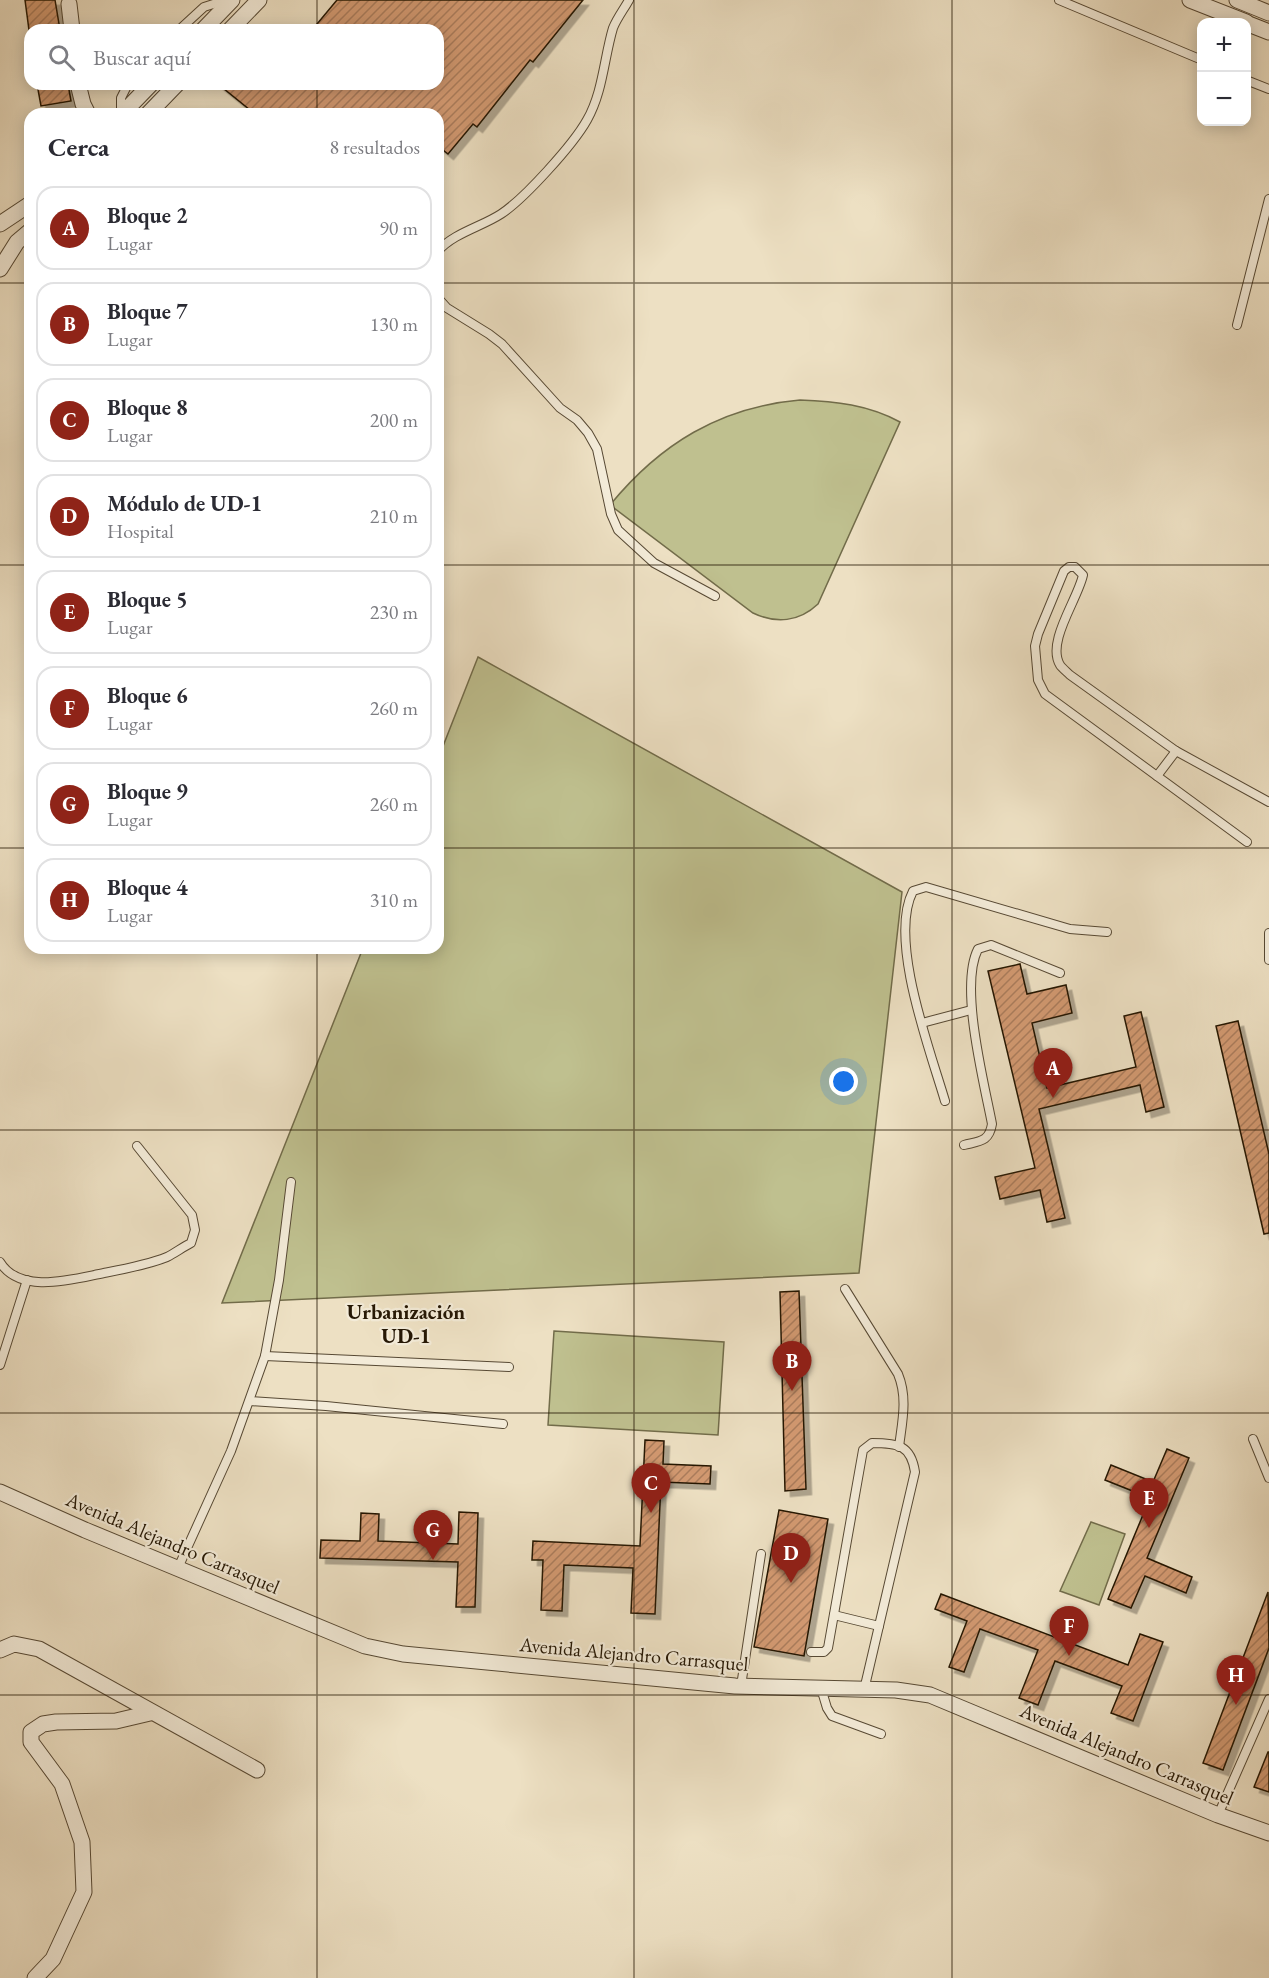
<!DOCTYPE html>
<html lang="es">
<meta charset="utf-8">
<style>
:root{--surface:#fff;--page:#f7f7f7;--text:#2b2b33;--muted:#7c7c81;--line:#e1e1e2;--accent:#8f2418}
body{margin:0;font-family:"EB Garamond",serif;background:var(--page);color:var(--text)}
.controls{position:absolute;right:18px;top:18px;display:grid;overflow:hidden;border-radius:12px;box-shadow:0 3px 15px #0003}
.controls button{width:54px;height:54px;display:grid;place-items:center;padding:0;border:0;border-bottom:2px solid var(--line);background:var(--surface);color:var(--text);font:30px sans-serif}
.you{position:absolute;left:844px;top:1082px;width:21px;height:21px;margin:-15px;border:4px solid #fff;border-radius:50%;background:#1a73e8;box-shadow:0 0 0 9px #1a73e833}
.badge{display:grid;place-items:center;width:39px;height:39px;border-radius:50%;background:var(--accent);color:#fff;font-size:20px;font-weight:700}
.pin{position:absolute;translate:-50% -50px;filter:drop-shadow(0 2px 3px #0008)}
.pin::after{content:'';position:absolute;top:32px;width:21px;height:18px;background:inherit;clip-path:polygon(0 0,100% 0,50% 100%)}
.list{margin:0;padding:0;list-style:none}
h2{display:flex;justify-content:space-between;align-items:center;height:78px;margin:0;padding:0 24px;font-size:26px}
h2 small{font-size:20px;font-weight:400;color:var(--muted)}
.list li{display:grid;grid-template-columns:39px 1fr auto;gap:18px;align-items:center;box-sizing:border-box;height:84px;margin:0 12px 12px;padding:0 12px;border:2px solid var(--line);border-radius:18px}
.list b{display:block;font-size:22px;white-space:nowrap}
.list p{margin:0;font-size:20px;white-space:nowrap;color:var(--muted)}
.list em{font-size:20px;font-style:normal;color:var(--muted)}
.icon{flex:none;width:33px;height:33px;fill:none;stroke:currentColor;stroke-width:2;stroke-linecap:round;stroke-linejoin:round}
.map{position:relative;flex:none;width:1269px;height:1978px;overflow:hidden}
.search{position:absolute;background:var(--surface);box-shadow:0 3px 15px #0003;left:24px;top:24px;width:420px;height:66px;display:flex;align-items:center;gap:15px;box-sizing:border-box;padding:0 21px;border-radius:18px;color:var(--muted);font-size:22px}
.panel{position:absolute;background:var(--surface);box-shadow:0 3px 15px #0003;left:24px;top:108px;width:420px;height:846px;border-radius:18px}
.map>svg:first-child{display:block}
.green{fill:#bfc08f;stroke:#726c4a;stroke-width:1.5}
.building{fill:url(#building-hatch);stroke:#251704;stroke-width:1.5;filter:url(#shadow)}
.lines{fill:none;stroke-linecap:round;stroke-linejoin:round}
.lane-casing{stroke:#574934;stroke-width:10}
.street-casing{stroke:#574934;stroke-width:17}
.lane{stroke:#f3ebd8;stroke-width:8}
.street{stroke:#f3ebd8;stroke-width:15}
.grid{fill:none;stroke:#251704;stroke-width:1.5;stroke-opacity:0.55}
.labels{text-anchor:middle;stroke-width:4.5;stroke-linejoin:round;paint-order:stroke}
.street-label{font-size:20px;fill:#251704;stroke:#f3ebd8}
.neighbourhood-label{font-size:21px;font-weight:bold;fill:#251704;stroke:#f3ebd8}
</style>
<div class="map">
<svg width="1269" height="1978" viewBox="0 0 1269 1978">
<defs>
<pattern id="building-hatch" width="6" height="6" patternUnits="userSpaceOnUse" patternTransform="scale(1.5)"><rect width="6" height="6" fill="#d29971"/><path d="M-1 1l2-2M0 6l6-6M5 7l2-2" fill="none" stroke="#aa7c5b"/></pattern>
<filter id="shadow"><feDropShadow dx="5.5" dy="5.5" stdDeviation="0" flood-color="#0004"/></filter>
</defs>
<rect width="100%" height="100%" fill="#ede0c3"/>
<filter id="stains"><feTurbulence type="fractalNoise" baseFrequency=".00333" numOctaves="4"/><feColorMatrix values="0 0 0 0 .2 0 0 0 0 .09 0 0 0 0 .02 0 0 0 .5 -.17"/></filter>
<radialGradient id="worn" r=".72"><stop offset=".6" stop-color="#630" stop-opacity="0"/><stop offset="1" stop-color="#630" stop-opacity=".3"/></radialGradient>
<g class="green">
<path d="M 800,400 C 835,401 869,405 900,422 L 818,604 C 799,622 776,624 753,613 L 610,505 C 660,444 720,407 800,400 Z"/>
<polygon points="478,657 902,892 859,1273 222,1303 363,948 438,948 438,759"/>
<polygon points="554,1331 724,1342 718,1435 548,1425"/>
<polygon points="1091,1522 1125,1534 1099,1605 1060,1591"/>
</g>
<g class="building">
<polygon points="25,0 55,0 60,30 29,30"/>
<polygon points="337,0 583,0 533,62 530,60 477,127 473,124 448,154 438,146 438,114 255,114 218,84 438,84 438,30 312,30"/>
<polygon points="37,84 68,84 71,101 41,106"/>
<polygon points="1020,964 1027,994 1066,985 1072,1013 1032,1023 1047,1088 1136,1067 1124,1016 1141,1012 1164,1107 1146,1112 1140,1085 1039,1109 1065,1218 1047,1222 1040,1190 1000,1199 995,1177 1035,1168 988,971"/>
<polygon points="1238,1021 1269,1154 1269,1233 1264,1234 1216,1026"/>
<polygon points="799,1291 806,1489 785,1491 780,1292"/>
<polygon points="645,1440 664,1441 663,1464 711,1466 710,1484 661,1482 655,1614 631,1613 633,1568 564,1565 562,1611 541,1610 543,1560 532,1560 533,1541 640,1546"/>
<polygon points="1167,1449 1189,1458 1147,1558 1192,1577 1186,1593 1145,1576 1131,1608 1108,1599 1150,1498 1105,1480 1111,1465 1153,1482"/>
<polygon points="779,1510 828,1519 804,1656 754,1647"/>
<polygon points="459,1512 478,1513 475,1607 456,1607 458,1562 320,1558 321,1540 360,1541 361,1513 379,1514 378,1541 458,1544"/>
<polygon points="1268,1592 1269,1648 1223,1770 1203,1763"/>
<polygon points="941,1594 1128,1665 1140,1634 1163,1642 1133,1721 1111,1713 1122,1686 1055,1661 1038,1705 1019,1698 1038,1650 980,1629 964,1672 949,1667 967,1621 935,1609"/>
<polygon points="1268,1752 1269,1752 1269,1792 1254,1787"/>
</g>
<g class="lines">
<g class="lane-casing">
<g id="lane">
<polyline points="1059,0 1202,60"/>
<polyline points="179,30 204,7 226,0"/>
<polyline points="1246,80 1269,89"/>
<polyline points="121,113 121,98 128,84"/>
<path d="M 438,251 C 454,233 481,227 501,214 C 524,199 573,145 587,120 C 603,92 604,58 613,28 C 617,18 624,9 629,0"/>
<polyline points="438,298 447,308 489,334 502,344 560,408 577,420 588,433 597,449 611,514 618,530 654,563 715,596"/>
<polyline points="1237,325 1269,199"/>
<polyline points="1157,776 1176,751"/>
<path d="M 1247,842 L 1045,694 L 1038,680 L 1035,646 L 1038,634 L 1064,571 L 1069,567 L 1075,567 L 1083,575 C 1078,599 1046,642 1060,665 C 1062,668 1067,672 1070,675 L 1176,751 L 1269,802"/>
<polyline points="1269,933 1269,960"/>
<polyline points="922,1023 971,1010"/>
<path d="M 945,1101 C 930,1050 888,939 913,891 L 926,887 L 1070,929 L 1107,932"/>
<path d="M 964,1145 C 980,1141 989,1142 992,1124 C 984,1082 959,986 978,949 L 991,945 L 1060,973"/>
<path d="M 0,1262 C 20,1295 73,1279 104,1273 C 125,1269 147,1265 167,1257 C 175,1253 183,1247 191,1243 L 195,1230 L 192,1215 L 137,1146"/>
<path d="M 845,1289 L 898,1374 C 908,1398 902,1422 899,1447"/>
<polyline points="265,1356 509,1367"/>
<polyline points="0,1365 27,1280"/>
<polyline points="250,1401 326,1406 503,1424"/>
<polyline points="1253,1439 1269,1478"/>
<polyline points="178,1568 231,1451 265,1356 279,1280 291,1182"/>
<polyline points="834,1615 879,1626"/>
<path d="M 811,1652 L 824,1652 L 828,1648 L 863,1450 L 872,1443 C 898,1443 911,1445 915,1472 L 864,1690"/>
<polyline points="741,1686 761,1554"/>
<polyline points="821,1688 827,1708 832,1716 881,1734"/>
<polyline points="1218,1815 1269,1699"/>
</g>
</g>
<g class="street-casing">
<g id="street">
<polyline points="1190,0 1246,22"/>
<polyline points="1237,0 1269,13"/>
<polyline points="69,4 72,30"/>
<polyline points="1246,23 1269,32"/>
<polyline points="203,30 232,0"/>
<polyline points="230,30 259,0"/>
<polyline points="78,84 83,104 88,114"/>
<polyline points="122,114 151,84"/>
<polyline points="148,114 177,84"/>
<polyline points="0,224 30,204"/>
<polyline points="0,269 17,242 30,231"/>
<polyline points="0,1492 85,1530 365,1646 403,1654 735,1686 896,1690 930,1695 1218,1815 1269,1833"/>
<polyline points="0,1650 14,1644 39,1649 257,1770"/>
<polyline points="35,1978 53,1959 84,1892 82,1842 62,1784 31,1742 31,1732 43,1724 56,1722 116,1721 150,1713"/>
</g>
</g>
<use href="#lane" class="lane"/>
<use href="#street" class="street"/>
</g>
<path class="grid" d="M 317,0 L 317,30M 634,0 L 634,1978M 952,0 L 952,1978M 317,84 L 317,114M 0,283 L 30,283M 438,283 L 1269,283M 0,565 L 30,565M 438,565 L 1269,565M 0,848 L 30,848M 438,848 L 1269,848M 317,948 L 317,1978M 0,1130 L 1269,1130M 0,1413 L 1269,1413M 0,1695 L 1269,1695"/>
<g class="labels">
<g class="street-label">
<text transform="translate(173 1543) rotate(23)" y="7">Avenida Alejandro Carrasquel</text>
<text transform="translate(634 1654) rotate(5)" y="7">Avenida Alejandro Carrasquel</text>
<text transform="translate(1127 1754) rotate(23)" y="7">Avenida Alejandro Carrasquel</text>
</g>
<g class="neighbourhood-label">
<text x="406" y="1319">Urbanización<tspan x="406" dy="24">UD-1</tspan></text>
</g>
</g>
<rect width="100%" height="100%" filter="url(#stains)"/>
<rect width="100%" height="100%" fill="url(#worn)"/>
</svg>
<div class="controls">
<button>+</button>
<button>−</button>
</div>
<div class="you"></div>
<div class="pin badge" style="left:1053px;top:1098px">A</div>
<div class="pin badge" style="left:792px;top:1391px">B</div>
<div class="pin badge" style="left:651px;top:1513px">C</div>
<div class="pin badge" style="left:791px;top:1583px">D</div>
<div class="pin badge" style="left:1149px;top:1528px">E</div>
<div class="pin badge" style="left:1069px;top:1656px">F</div>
<div class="pin badge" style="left:433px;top:1560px">G</div>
<div class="pin badge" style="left:1236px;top:1705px">H</div>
<div class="search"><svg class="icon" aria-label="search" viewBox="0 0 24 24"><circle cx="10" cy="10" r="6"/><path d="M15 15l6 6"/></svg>Buscar aquí</div>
<section class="panel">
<h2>Cerca<small>8 resultados</small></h2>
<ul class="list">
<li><span class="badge">A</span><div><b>Bloque 2</b><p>Lugar</p></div><em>90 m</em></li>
<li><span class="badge">B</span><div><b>Bloque 7</b><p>Lugar</p></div><em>130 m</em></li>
<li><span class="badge">C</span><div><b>Bloque 8</b><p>Lugar</p></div><em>200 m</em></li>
<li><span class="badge">D</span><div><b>Módulo de UD-1</b><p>Hospital</p></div><em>210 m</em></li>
<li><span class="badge">E</span><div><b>Bloque 5</b><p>Lugar</p></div><em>230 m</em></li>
<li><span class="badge">F</span><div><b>Bloque 6</b><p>Lugar</p></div><em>260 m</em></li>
<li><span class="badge">G</span><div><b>Bloque 9</b><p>Lugar</p></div><em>260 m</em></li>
<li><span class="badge">H</span><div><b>Bloque 4</b><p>Lugar</p></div><em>310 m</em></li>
</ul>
</section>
</div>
